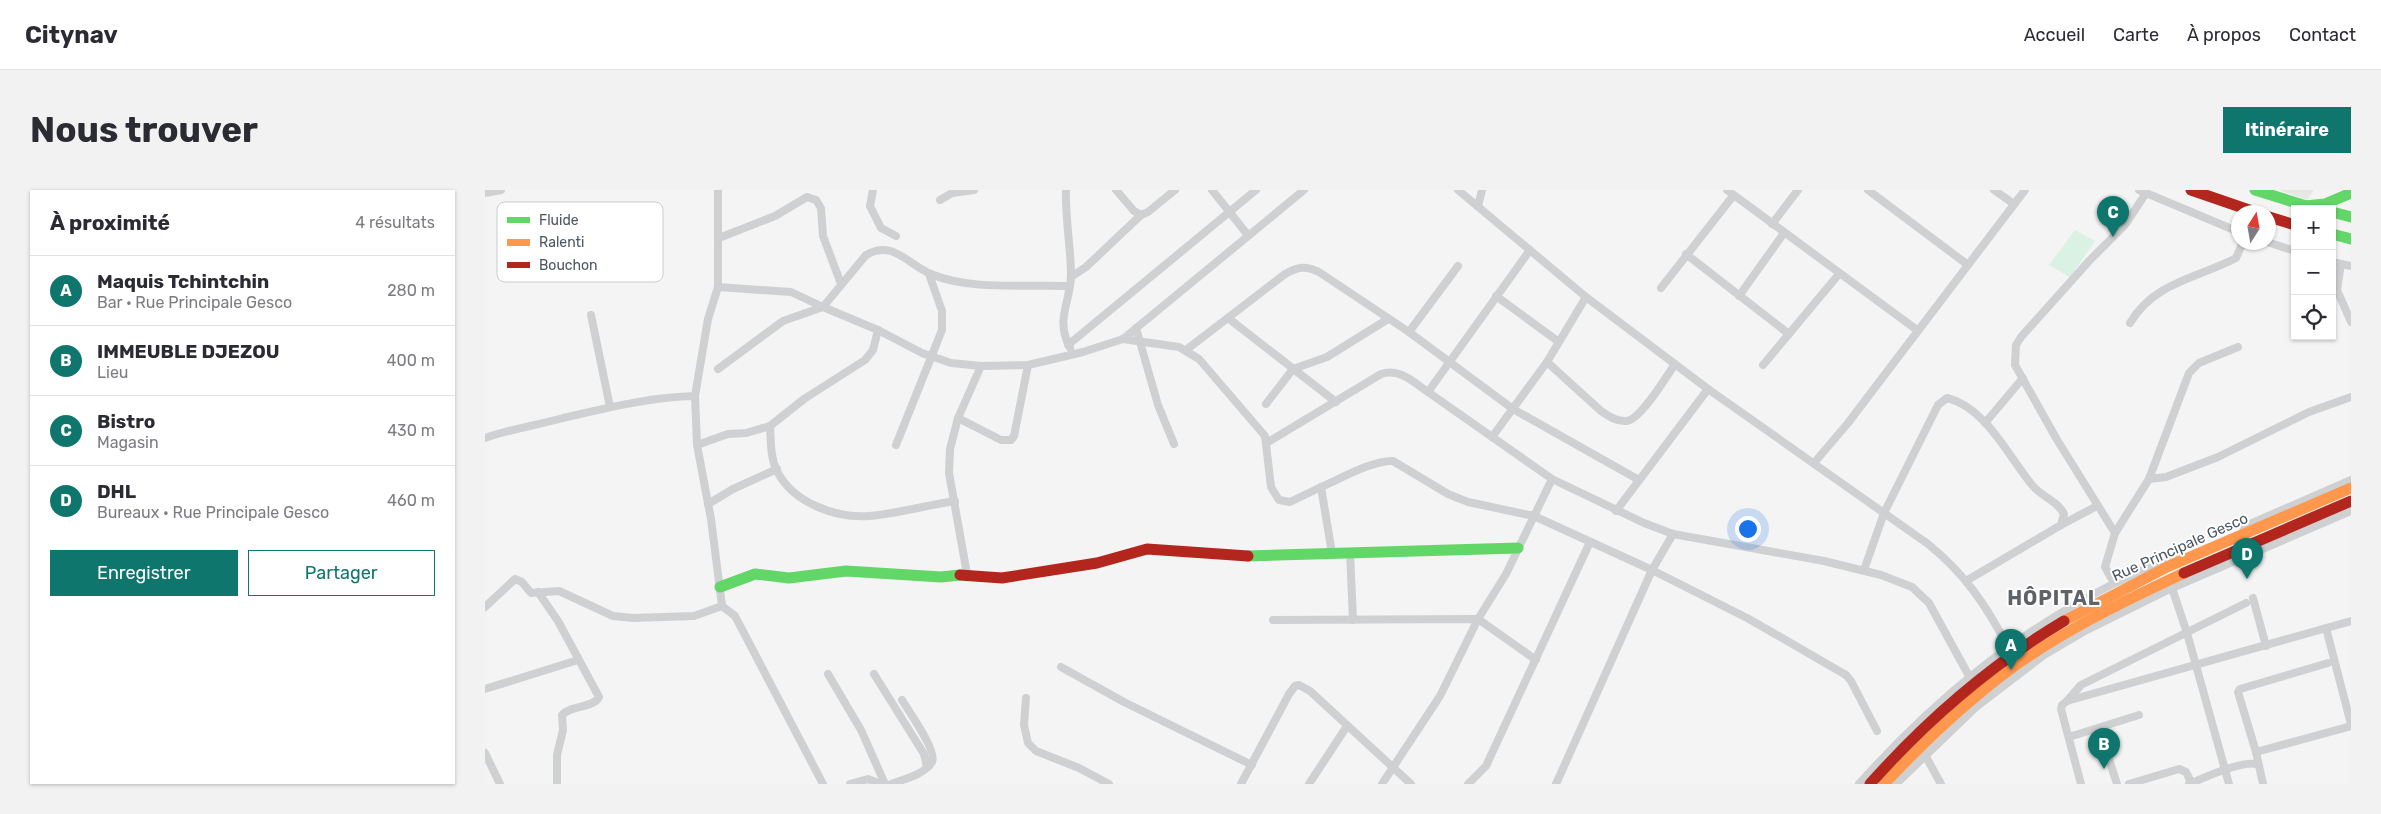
<!DOCTYPE html>
<html lang="fr">
<meta charset="utf-8">
<style>
:root{--surface:#fff;--page:#f2f2f3;--text:#2b2b33;--muted:#7c7c81;--line:#e1e1e2;--accent:#0f766e}
body{margin:0;font-family:Rubik,sans-serif;background:var(--page);color:var(--text)}
.controls{position:absolute;right:15px;top:15px;display:grid;overflow:hidden;border-radius:0px;box-shadow:0 1px 4px #0004}
.controls button{width:45px;height:45px;display:grid;place-items:center;padding:0;border:0;border-bottom:1px solid var(--line);background:var(--surface);color:var(--text);font:25px sans-serif}
.compass{position:absolute;left:1746px;top:15px;width:45px;height:45px;border-radius:50%;background:var(--surface);box-shadow:0 1px 4px #0004;rotate:11deg}
.you{position:absolute;left:1262px;top:338px;width:18px;height:18px;margin:-12px;border:4px solid #fff;border-radius:50%;background:#1a73e8;box-shadow:0 0 0 8px #1a73e833}
.badge{display:grid;place-items:center;width:32px;height:32px;border-radius:50%;background:var(--accent);color:#fff;font-size:16px;font-weight:700}
.pin{position:absolute;translate:-50% -41px;filter:drop-shadow(0 1px 2px #0008)}
.pin::after{content:'';position:absolute;top:26px;width:18px;height:15px;background:inherit;clip-path:polygon(0 0,100% 0,50% 100%)}
.list{margin:0;padding:0;list-style:none}
h2{display:flex;justify-content:space-between;align-items:center;height:65px;margin:0;padding:0 20px;font-size:21px}
h2 small{font-size:16px;font-weight:400;color:var(--muted)}
.list li{display:grid;grid-template-columns:32px 1fr auto;gap:15px;align-items:center;box-sizing:border-box;height:70px;padding:0 20px;border-top:1px solid var(--line)}
.list b{display:block;font-size:19px;white-space:nowrap}
.list p{margin:0;font-size:16px;white-space:nowrap;color:var(--muted)}
.list em{font-size:16px;font-style:normal;color:var(--muted)}
.actions{display:flex;gap:10px;padding:15px 20px}
.actions a{flex:1;padding:11px 0;border:1px solid var(--accent);border-radius:0px;text-align:center;font-size:18px;color:var(--accent)}
.actions .main{background:var(--accent);color:#fff}
.icon{flex:none;width:28px;height:28px;fill:none;stroke:currentColor;stroke-width:2;stroke-linecap:round;stroke-linejoin:round}
.map{position:relative;flex:none;width:1866px;height:594px;overflow:hidden;border-radius:0px}
header{display:flex;align-items:center;gap:30px;box-sizing:border-box;height:70px;padding:0 25px;background:var(--surface);border-bottom:1px solid var(--line)}
header strong{font-size:24px}
nav{display:flex;gap:28px;margin-inline-start:auto;font-size:18px}
.intro{display:flex;align-items:center;justify-content:space-between;box-sizing:border-box;height:120px;padding:0 30px}
h1{margin:0;font-size:35px}
.button{padding:12px 22px;border-radius:0px;background:var(--accent);color:#fff;font-size:18px;font-weight:700}
main{display:flex;gap:30px;padding:0 30px}
aside{flex:1;background:var(--surface);border-radius:0px;box-shadow:0 1px 4px #0004}
.map>svg:first-child{display:block}
.commercial{fill:#e8e7e3}
.grass{fill:#d9f2e3}
.lines{fill:none;stroke-linecap:round;stroke-linejoin:round}
.street{stroke:#ced0d2;stroke-width:8}
.fast{stroke:#63d668;stroke-width:11}
.slow{stroke:#ff974d;stroke-width:11}
.jam{stroke:#b3261e;stroke-width:11}
.labels{text-anchor:middle;stroke-width:4;stroke-linejoin:round;paint-order:stroke}
.street-label{font-size:15px;fill:#4a5661;stroke:#fff}
.district-label{font-size:20px;font-weight:bold;letter-spacing:1px;fill:#5f6368;stroke:#fff}
.key{fill:#fff;stroke:#c9ccd0;stroke-width:1}
.key-label{font-size:14px;fill:#4a5661}
</style>
<header>
<strong>Citynav</strong>
<nav><a>Accueil</a><a>Carte</a><a>À propos</a><a>Contact</a></nav>
</header>
<div class="intro"><h1>Nous trouver</h1><a class="button">Itinéraire</a></div>
<main>
<aside>
<h2>À proximité<small>4 résultats</small></h2>
<ul class="list">
<li><span class="badge">A</span><div><b>Maquis Tchintchin</b><p>Bar · Rue Principale Gesco</p></div><em>280 m</em></li>
<li><span class="badge">B</span><div><b>IMMEUBLE DJEZOU</b><p>Lieu</p></div><em>400 m</em></li>
<li><span class="badge">C</span><div><b>Bistro</b><p>Magasin</p></div><em>430 m</em></li>
<li><span class="badge">D</span><div><b>DHL</b><p>Bureaux · Rue Principale Gesco</p></div><em>460 m</em></li>
</ul>
<div class="actions"><a class="main">Enregistrer</a><a>Partager</a></div>
</aside>
<div class="map">
<svg width="1866" height="594" viewBox="0 0 1866 594">
<rect width="100%" height="100%" fill="#f4f4f4"/>
<polygon class="commercial" points="1794,0 1829,0 1822,10"/>
<polygon class="grass" points="1590,40 1610,51 1585,87 1564,75"/>
<g class="lines">
<g class="street">
<polyline points="233,0 233,97 223,129 210,206 212,255 226,329 237,416"/>
<polyline points="388,0 385,16 396,38 411,46"/>
<path d="M 581,0 C 580,29 586,57 586,86 C 585,114 570,129 585,158"/>
<polyline points="631,0 649,21 656,25"/>
<polyline points="727,0 762,44"/>
<path d="M 973,0 L 1101,107 L 1223,199 L 1443,354 C 1480,384 1501,415 1523,457"/>
<polyline points="1242,0 1432,140"/>
<polyline points="1383,0 1483,75"/>
<polyline points="1509,0 1529,14"/>
<polyline points="1654,0 1754,42"/>
<polyline points="0,3 16,0"/>
<polyline points="455,10 467,3 489,0"/>
<polyline points="993,16 997,0"/>
<polyline points="1287,34 1313,0"/>
<polyline points="234,48 290,26 322,7 331,10 336,18 338,46 356,94"/>
<polyline points="1782,52 1810,61"/>
<polyline points="1201,64 1304,144"/>
<polyline points="1847,72 1866,76"/>
<polyline points="1856,74 1852,100 1866,132"/>
<polyline points="586,87 601,77 656,25 663,22 690,0"/>
<polyline points="233,97 306,102 338,117 393,140 437,163 466,173 496,176 543,175 598,162 638,149 819,0"/>
<polyline points="1176,98 1248,6"/>
<polyline points="1011,106 1074,152"/>
<polyline points="1254,106 1299,43"/>
<polyline points="106,125 125,217"/>
<polyline points="743,128 851,212"/>
<path d="M 1645,133 C 1669,92 1713,88 1751,68 L 1758,52"/>
<polyline points="651,138 673,215 689,254"/>
<polyline points="924,142 973,76"/>
<polyline points="638,149 694,157 714,169 780,246 786,297 794,310 805,312 836,297 847,363"/>
<polyline points="583,155 771,0"/>
<path d="M 701,160 L 800,84 C 813,77 820,75 834,82 L 924,142 L 1028,219 L 1154,290"/>
<path d="M 1062,172 L 1116,221 C 1123,226 1132,232 1142,231 C 1156,229 1181,187 1190,174"/>
<polyline points="1278,175 1354,84"/>
<path d="M 233,179 L 298,131 L 338,117 L 381,65 C 408,49 423,75 446,84 C 486,101 542,94 585,96"/>
<polyline points="943,202 1067,289 1159,333 1188,344 1339,371 1396,385 1427,397 1444,413 1484,486"/>
<polyline points="781,214 808,179 842,167 903,129"/>
<polyline points="473,228 516,250 526,250 529,246 543,175"/>
<polyline points="1500,233 1538,188"/>
<path d="M 285,236 C 286,251 285,267 292,281 C 308,313 350,328 384,326 C 410,324 443,315 470,311"/>
<polyline points="1007,247 1062,172 1101,107"/>
<path d="M 0,248 C 26,239 52,235 78,228 C 122,218 165,207 210,206"/>
<path d="M 783,252 L 896,184 C 915,178 928,192 943,202 L 1045,60"/>
<polyline points="212,255 243,244 261,243 285,236 319,209 380,170 388,160 393,140"/>
<polyline points="411,255 457,140 457,121 444,84"/>
<polyline points="1329,273 1363,233 1540,0"/>
<polyline points="1664,289 1681,287 1733,267 1824,222 1866,207"/>
<path d="M 836,297 C 855,289 888,270 908,271 L 963,304 L 983,312 L 1049,326 L 1167,380 L 1264,429 L 1361,485 L 1366,491 L 1392,541"/>
<polyline points="223,314 248,299 292,279"/>
<polyline points="1131,321 1223,199"/>
<polyline points="1576,335 1612,316"/>
<polyline points="1758,337 1866,290"/>
<polyline points="1630,343 1571,248 1530,175 1531,155 1536,147 1605,70 1640,35 1661,3"/>
<polyline points="865,362 868,430"/>
<path d="M 1379,380 L 1399,323 L 1453,215 L 1462,208 C 1501,217 1524,268 1548,296 C 1557,307 1573,311 1579,324 L 1576,335 L 1481,391"/>
<polyline points="482,384 464,283 465,259 473,228 496,176"/>
<polyline points="1629,393 1620,377 1630,343 1664,289 1704,183 1714,173 1753,157"/>
<polyline points="1687,398 1702,443 1744,594"/>
<path d="M 53,402 L 73,431 L 114,507 C 109,518 86,515 77,525 L 78,540 L 72,565 L 72,594"/>
<polyline points="1768,408 1781,456"/>
<polyline points="237,416 250,426 338,594"/>
<polyline points="0,417 30,389 37,392 46,403 74,401 128,426 148,428 209,426 237,416"/>
<polyline points="788,430 993,429 1051,470"/>
<polyline points="1841,438 1866,534"/>
<polyline points="576,477 639,512 767,575"/>
<polyline points="343,484 376,540 400,594"/>
<polyline points="389,484 439,564 442,577"/>
<polyline points="0,499 93,470"/>
<polyline points="541,508 539,535 543,553 551,561 594,578 624,594"/>
<polyline points="1582,511 1596,495 1761,413"/>
<polyline points="1614,538 1632,594"/>
<polyline points="1584,547 1654,525"/>
<polyline points="1771,562 1866,536"/>
<polyline points="0,563 15,594"/>
<polyline points="1440,565 1456,594"/>
<polyline points="365,594 383,589 396,594"/>
<path d="M 406,594 C 419,589 439,585 447,572 C 453,562 423,520 417,510"/>
<polyline points="756,594 804,504 810,496 814,495 825,501 926,594"/>
<polyline points="824,594 862,536"/>
<polyline points="897,594 955,506 993,429 1021,384 1067,289"/>
<polyline points="983,594 1001,576 1105,352"/>
<polyline points="1071,594 1167,380 1188,344"/>
<path d="M 1374,594 C 1448,511 1529,444 1628,394 C 1650,383 1672,374 1694,365"/>
<polyline points="1411,594 1491,517 1559,465 1598,442 1687,398 1866,321"/>
<polyline points="1596,594 1576,519 1577,515 1582,511 1866,431"/>
<polyline points="1644,594 1694,579 1701,582 1707,594"/>
<path d="M 1704,594 C 1721,587 1755,571 1772,574"/>
<polyline points="1778,594 1771,562 1753,502 1755,499 1843,473"/>
</g>
<g class="fast">
<polyline points="1770,0 1831,19"/>
<polyline points="1820,16 1840,14 1866,3"/>
<polyline points="1847,22 1866,27"/>
<polyline points="1847,44 1866,49"/>
<polyline points="763,366 1033,358"/>
<polyline points="235,397 270,384 304,388 361,381 456,387 475,385"/>
</g>
<g class="slow">
<polyline points="1579,431 1682,377 1866,298"/>
<path d="M 1399,594 C 1437,554 1476,516 1520,483 C 1575,442 1637,412 1699,383"/>
</g>
<g class="jam">
<polyline points="1706,0 1770,22"/>
<polyline points="1784,27 1810,35"/>
<polyline points="1699,383 1866,311"/>
<polyline points="475,385 517,388 612,373 662,359 763,366"/>
<path d="M 1385,594 C 1442,530 1505,475 1579,431"/>
</g>
</g>
<g class="labels">
<g class="street-label">
<text transform="translate(1695 357) rotate(-24)" y="5">Rue Principale Gesco</text>
</g>
<g class="district-label">
<text x="1569" y="415">HÔPITAL</text>
</g>
</g>
<rect x="12" y="12" width="166" height="80" rx="8" class="key"/>
<rect x="22" y="27" width="23" height="6" fill="#63d668"/>
<rect x="22" y="49" width="23" height="7" fill="#ff974d"/>
<rect x="22" y="72" width="23" height="6" fill="#b3261e"/>
<g class="key-label">
<text x="54" y="35">Fluide</text>
<text x="54" y="57">Ralenti</text>
<text x="54" y="80">Bouchon</text>
</g>
</svg>
<div class="controls">
<button>+</button>
<button>−</button>
<button><svg class="icon" aria-label="locate" viewBox="0 0 24 24"><circle cx="12" cy="12" r="6"/><path d="M12 2v4M12 18v4M2 12h4M18 12h4"/></svg></button>
</div>
<svg class="compass" viewBox="-18 -18 36 36"><path d="M0-13l5 13h-10z" fill="#e53935"/><path d="M0 13l5-13h-10z" fill="#7c7c81"/></svg>
<div class="you"></div>
<div class="pin badge" style="left:1526px;top:480px">A</div>
<div class="pin badge" style="left:1619px;top:579px">B</div>
<div class="pin badge" style="left:1628px;top:47px">C</div>
<div class="pin badge" style="left:1762px;top:389px">D</div>
</div>
</main>
